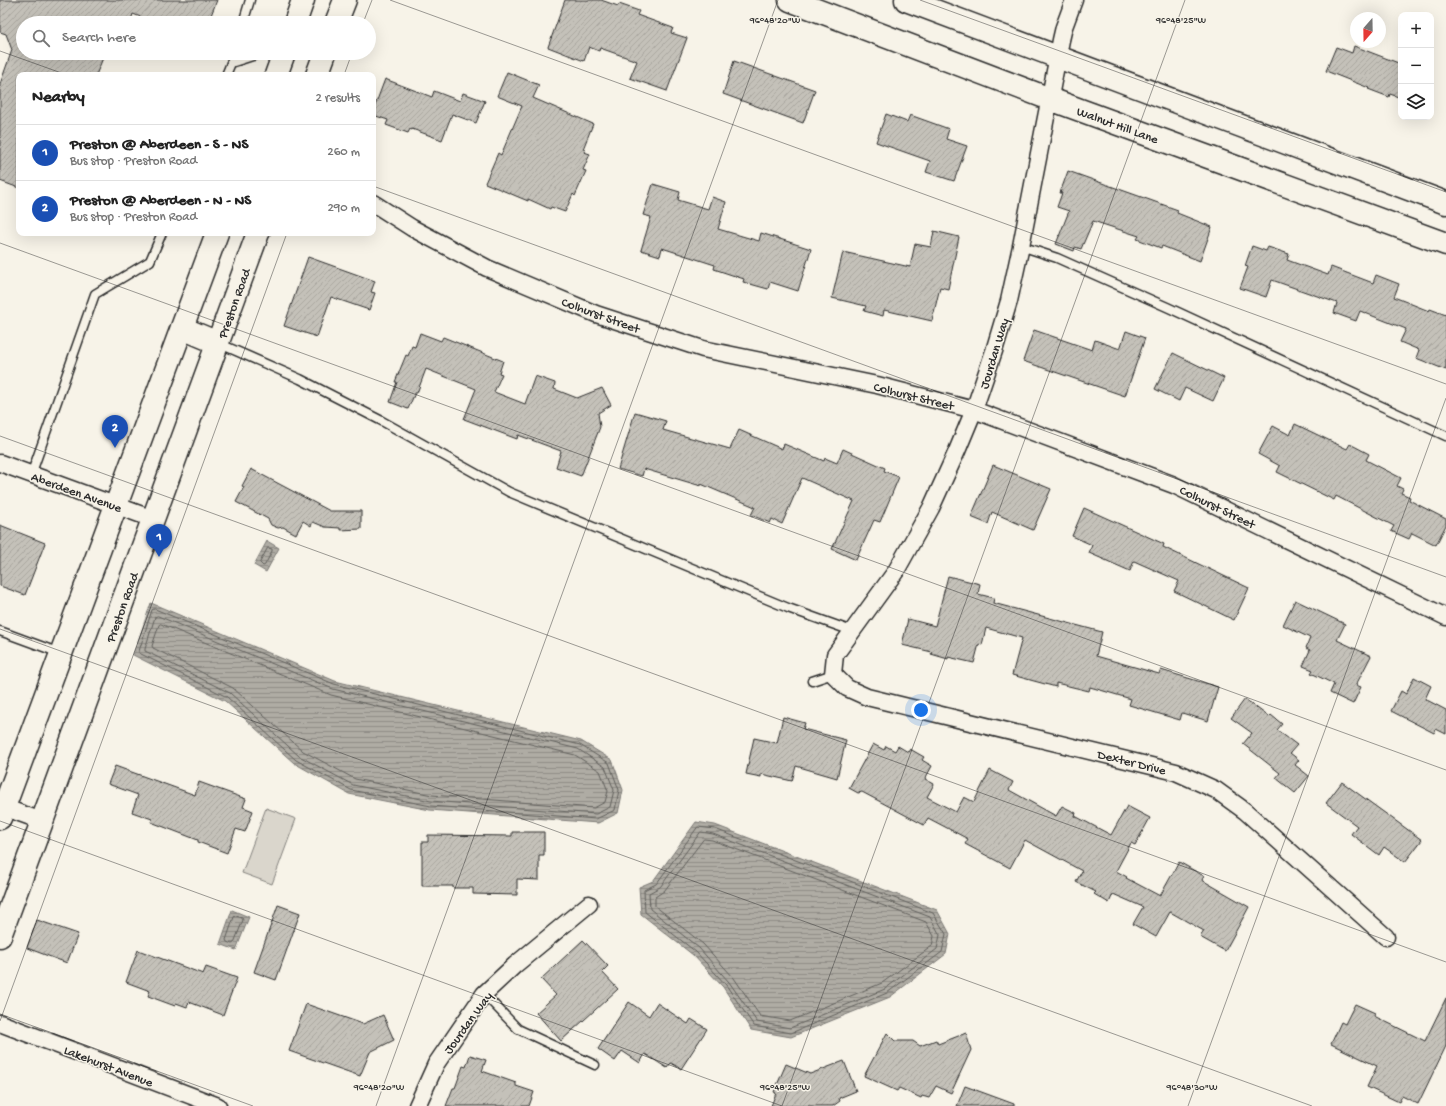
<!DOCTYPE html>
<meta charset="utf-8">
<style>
:root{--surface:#fff;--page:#f2f2f2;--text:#222;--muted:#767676;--line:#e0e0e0;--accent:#db2777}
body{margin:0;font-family:"Gochi Hand",sans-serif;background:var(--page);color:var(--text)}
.controls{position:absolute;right:12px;top:12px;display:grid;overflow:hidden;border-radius:8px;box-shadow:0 4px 16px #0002}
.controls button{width:36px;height:36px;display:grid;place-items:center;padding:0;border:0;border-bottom:1px solid var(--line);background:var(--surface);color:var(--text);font:20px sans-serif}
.compass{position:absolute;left:1350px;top:12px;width:36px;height:36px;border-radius:50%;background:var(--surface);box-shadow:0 4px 16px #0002;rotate:200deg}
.you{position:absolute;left:921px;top:710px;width:14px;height:14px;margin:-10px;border:3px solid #fff;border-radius:50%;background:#1a73e8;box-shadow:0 0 0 6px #1a73e833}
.badge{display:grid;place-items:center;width:26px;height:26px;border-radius:50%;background:var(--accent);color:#fff;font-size:13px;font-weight:700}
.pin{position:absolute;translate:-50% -33px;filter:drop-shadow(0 1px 2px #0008)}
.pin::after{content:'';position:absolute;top:21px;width:14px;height:12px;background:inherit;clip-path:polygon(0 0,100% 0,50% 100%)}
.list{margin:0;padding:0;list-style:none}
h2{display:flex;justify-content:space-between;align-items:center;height:52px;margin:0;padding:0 16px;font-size:17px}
h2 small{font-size:13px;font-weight:400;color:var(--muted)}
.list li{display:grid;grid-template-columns:26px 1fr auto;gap:12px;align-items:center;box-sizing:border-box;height:56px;padding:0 16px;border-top:1px solid var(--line)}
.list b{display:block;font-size:15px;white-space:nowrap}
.list p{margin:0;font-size:13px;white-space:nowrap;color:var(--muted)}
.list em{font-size:13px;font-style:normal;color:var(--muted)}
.icon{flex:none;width:22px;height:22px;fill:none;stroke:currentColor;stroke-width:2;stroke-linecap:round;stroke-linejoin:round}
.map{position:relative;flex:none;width:1446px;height:1106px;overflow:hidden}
.search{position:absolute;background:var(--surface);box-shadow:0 4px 16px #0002;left:16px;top:16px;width:360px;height:44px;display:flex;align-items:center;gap:10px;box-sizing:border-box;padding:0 14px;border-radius:22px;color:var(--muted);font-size:15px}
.panel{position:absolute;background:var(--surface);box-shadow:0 4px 16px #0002;left:16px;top:72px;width:360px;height:164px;border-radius:8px}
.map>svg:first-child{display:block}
.pitch{fill:#dad6cc;stroke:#82807c}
.water{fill:url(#water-rules);stroke:#7a7874}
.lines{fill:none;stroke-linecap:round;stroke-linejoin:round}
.shore{stroke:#605f5b;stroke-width:1}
.building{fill:url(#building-hatch);stroke:#2b2b2b}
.service-casing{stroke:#2b2b2b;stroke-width:11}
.minor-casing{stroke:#2b2b2b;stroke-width:19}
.secondary-casing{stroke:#2b2b2b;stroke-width:25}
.primary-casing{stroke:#2b2b2b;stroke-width:25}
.service{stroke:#f7f3e8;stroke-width:8}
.minor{stroke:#f7f3e8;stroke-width:16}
.secondary{stroke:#f7f3e8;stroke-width:22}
.primary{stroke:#f7f3e8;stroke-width:22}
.ticks{fill:none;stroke:#2b2b2b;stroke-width:1;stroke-opacity:0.45}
.labels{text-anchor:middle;stroke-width:3;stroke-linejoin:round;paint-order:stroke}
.street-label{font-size:13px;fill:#2b2b2b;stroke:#f7f3e8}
.ticks-label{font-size:10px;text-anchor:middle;fill:#2b2b2b;stroke:#f7f3e8;stroke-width:3;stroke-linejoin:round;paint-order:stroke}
</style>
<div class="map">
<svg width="1446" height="1106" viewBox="0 0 1446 1106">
<defs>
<pattern id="water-rules" width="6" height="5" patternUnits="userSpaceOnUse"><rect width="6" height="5" fill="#afaca4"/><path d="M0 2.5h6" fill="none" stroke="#8f8c86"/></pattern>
<pattern id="building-hatch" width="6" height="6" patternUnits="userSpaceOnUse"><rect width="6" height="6" fill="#c4c1b9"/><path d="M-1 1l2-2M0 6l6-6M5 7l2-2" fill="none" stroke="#a9a69f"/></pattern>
</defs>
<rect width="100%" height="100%" fill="#f7f3e8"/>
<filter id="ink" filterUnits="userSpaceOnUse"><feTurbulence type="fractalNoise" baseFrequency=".025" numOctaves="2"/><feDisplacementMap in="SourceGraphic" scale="8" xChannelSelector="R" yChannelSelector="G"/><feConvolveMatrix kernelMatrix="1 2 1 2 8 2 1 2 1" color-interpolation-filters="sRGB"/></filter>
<g filter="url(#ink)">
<polygon class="pitch" points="266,808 296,819 272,884 242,873"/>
<g class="water">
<polygon points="267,541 279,548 266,572 254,565"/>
<polygon points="151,603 335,681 581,741 612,760 623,790 618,813 598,823 430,810 349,794 294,763 225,701 133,655"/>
<polygon points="696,822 715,825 937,910 950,934 946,954 890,997 791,1037 751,1030 723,987 693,955 641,914 639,887 653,881"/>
<polygon points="232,910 249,917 236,950 220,944"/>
</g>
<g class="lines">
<g class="shore">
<polygon points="268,548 272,549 272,551 265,565 263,566 260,563"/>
<polygon points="155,609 334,684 580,745 609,763 619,790 615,810 596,819 431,806 351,790 296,760 227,697 139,653 139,651 152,610"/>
<polygon points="158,616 333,689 578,749 605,767 614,790 610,807 596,814 431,801 353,785 299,756 230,693 145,651 145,649 155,617"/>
<polygon points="161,624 331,695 575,755 600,771 608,791 605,802 594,808 432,795 355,779 303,751 233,688 153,648 152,646 159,625"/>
<polygon points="698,827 715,829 933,913 946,934 942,952 887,993 791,1033 754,1026 726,985 696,952 645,912 644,890 656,884"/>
<polygon points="701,832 713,834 930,917 940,935 937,949 885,989 790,1028 757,1022 729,982 699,948 650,909 649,893 660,887"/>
<polygon points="704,839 712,840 926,922 934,936 932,946 882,983 790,1021 760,1016 734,978 703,944 655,906 655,897 664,891"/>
<polygon points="236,916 242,918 243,920 234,943 232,944 227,942 226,940 234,917"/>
</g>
</g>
<g class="building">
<polygon points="0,0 217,0 208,23 156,23 133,14 130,23 23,23 23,53 105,53 96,75 19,75 19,188 0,181 0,84 12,50 6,34 0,32"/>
<polygon points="565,0 601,0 618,6 619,4 639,11 637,15 673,28 671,33 687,38 667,91 630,78 637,61 600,48 599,51 589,47 584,61 548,47"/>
<polygon points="1354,46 1401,64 1401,98 1390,94 1389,97 1368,89 1369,88 1326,71 1336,47 1352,53"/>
<polygon points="734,61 815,90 803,123 723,94"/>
<polygon points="507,72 539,85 533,98 593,124 583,149 585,150 584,152 590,154 583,170 586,171 575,196 573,194 565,212 551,207 550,209 528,199 528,201 485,183 498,153 501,155 522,106 497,96"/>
<polygon points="385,79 432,97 434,91 460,101 463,93 485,101 476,123 452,114 442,140 412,129 412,130 410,129 408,133 386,125 388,120 373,115 373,111"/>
<polygon points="886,114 907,122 910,115 949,129 946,139 967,146 954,181 926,172 930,161 876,142"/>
<polygon points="1068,171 1178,210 1177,213 1212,227 1200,261 1162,246 1161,248 1137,239 1139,236 1093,221 1081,249 1075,247 1074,251 1056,244 1069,211 1057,207 1062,193 1060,193"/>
<polygon points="653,184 680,192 678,200 708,209 712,197 726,202 718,229 759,241 761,233 811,249 798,291 770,282 768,289 743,282 744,279 714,269 715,265 662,248 660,256 641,250 651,217 643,215"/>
<polygon points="934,231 959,237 948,289 940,287 932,321 884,310 883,316 864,311 866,306 832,298 843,252 910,267 915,244 931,247"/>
<polygon points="1252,246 1266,251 1268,247 1289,254 1287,260 1328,275 1331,267 1373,283 1376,275 1399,284 1394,297 1429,311 1430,309 1446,315 1446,370 1416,358 1419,350 1400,342 1406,329 1360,311 1356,321 1334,313 1337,303 1272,280 1266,297 1240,288 1248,267 1245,266"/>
<polygon points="308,257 375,281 371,292 375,293 369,310 331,297 317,337 284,326"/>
<polygon points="1034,330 1092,350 1095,340 1120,349 1126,331 1145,338 1125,396 1023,361"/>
<polygon points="420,333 441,341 443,337 503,361 499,373 502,374 494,392 525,404 535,376 555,383 554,389 577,398 602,388 611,405 598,413 600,427 581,476 556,467 561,451 518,435 517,439 464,419 476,389 426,369 417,393 415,393 408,409 390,402 397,382 395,382 406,355 408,356 412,346 415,347"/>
<polygon points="1173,353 1224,378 1213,401 1185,388 1179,401 1155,389"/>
<polygon points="635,412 666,421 663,430 730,449 739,430 782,449 784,444 824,461 825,458 837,463 843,449 885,468 884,471 899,477 880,522 874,520 856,560 832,549 854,501 802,478 782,524 772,519 770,523 751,515 755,507 701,484 701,486 644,469 642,476 618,469"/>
<polygon points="1295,424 1347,449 1350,444 1369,454 1366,460 1401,478 1397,486 1403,489 1401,493 1410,497 1409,500 1446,519 1446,525 1436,545 1412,533 1409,539 1391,531 1394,526 1336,496 1334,500 1277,472 1280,466 1258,454 1273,426 1290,435"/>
<polygon points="993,465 1051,489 1033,530 992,512 988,524 971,517"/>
<polygon points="251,469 330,511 361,511 361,529 340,530 340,528 325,527 313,522 311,526 303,521 296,534 283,527 278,528 271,525 268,519 236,502 244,487 242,486"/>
<polygon points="1084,508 1164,544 1163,547 1249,588 1234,620 1174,591 1179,581 1134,561 1130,571 1089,553 1092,545 1072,536"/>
<polygon points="0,525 45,543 25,595 0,586"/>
<polygon points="948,576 980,584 978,594 994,598 993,603 1102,632 1096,656 1159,674 1161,670 1218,687 1208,721 1182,713 1180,720 1129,705 1131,699 1090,687 1089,691 1056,683 1056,687 1012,675 1022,638 986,628 982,645 979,644 974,663 948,657 948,659 931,654 932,652 902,645 908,619 935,626"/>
<polygon points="1295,600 1345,624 1337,640 1371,656 1356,685 1361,687 1353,704 1330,693 1334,684 1311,673 1313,670 1303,666 1310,650 1306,648 1310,638 1283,625"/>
<polygon points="1414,677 1431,686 1425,699 1446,710 1446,734 1436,729 1434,733 1391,711 1401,691 1406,694"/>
<polygon points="1245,699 1269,717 1271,715 1282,724 1277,730 1297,745 1290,753 1299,760 1295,765 1309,776 1295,793 1276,778 1280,773 1243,744 1252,733 1231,718"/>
<polygon points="783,717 805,723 803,729 846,740 837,778 796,766 792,781 761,774 761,777 746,774 754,738 777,743"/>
<polygon points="873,744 884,750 886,746 895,751 898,746 908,752 910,749 924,757 922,760 932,766 925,779 934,784 927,797 956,812 964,797 974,802 990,770 1013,782 1009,790 1056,816 1062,806 1076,813 1075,816 1111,835 1127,806 1150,818 1135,845 1131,843 1116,871 1127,877 1126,878 1160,896 1179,862 1204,876 1202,880 1249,907 1225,951 1200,937 1204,931 1170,912 1156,937 1133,924 1143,907 1113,894 1109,903 1094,894 1096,892 1076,882 1082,871 1025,840 1010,868 965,844 968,839 928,818 924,825 862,792 858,793 849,788"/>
<polygon points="115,766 195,795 199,782 246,799 243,807 253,811 245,832 236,829 227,853 198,842 198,840 151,822 152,819 132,812 138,795 108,784"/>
<polygon points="1342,782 1422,840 1405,862 1384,847 1379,855 1351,834 1357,826 1326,803"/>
<polygon points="512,832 544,832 544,855 539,855 539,880 517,879 517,895 473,894 473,888 453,888 453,886 422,886 422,842 428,842 428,835 512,836"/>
<polygon points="278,905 300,913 276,980 254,972"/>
<polygon points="37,920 78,934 67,963 27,948"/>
<polygon points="583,940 608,966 602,972 618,989 561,1041 536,1013 556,995 541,979"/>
<polygon points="138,950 203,974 206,967 237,978 223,1015 189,1002 187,1007 176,1003 175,1006 148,996 150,991 126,982"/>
<polygon points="1446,998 1446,1046 1418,1104 1402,1096 1399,1102 1367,1087 1377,1066 1331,1044 1341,1022 1345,1024 1355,1004 1375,1013 1374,1016 1425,1041"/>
<polygon points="629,1002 649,1016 657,1003 688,1024 691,1019 707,1029 681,1069 671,1063 667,1068 645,1054 640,1063 622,1051 615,1061 598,1049"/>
<polygon points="306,1004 363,1024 383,1015 394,1040 370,1052 360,1076 289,1051"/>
<polygon points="887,1033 895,1041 913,1041 920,1046 936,1040 938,1044 966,1033 971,1050 951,1093 936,1086 929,1098 922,1096 921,1098 899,1088 897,1091 864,1076"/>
<polygon points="470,1055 486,1060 482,1071 516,1083 516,1086 534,1092 529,1106 446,1106 453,1088 455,1088 463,1066 466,1067"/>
<polygon points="844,1061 856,1091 839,1098 840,1101 833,1106 771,1106 776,1093 774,1092 786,1064 810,1074"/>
<polygon points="965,1086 1014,1104 1014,1106 957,1106"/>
</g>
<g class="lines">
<g class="service-casing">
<g id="service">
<polyline points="243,23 250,0"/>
<polyline points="234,53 231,63 262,53"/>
<polyline points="226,75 231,63"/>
<polyline points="1021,246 1057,258 1167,307 1446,436"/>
<polyline points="218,343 300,379 380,420 509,492 788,608 852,631"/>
<polyline points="31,475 95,294 150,261 162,233"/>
<polyline points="0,631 60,653"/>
<polyline points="812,681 833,674"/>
<polyline points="484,994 518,1029 595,1065"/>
</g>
</g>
<g class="minor-casing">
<g id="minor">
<polyline points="1074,0 1064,27 1061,40 1021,246 1009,301 994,351 974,410 957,451 931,508 896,571 835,655 833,674 847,688 867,697 1176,772 1216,790 1245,811 1386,937"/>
<polyline points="373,203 412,228 487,268 596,314 703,349 877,385 974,410 1174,485 1446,617"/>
<polyline points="0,463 153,519"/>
<polyline points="0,806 42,821"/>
<polyline points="0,1023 218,1106"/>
<polyline points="417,1106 436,1064 484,994 515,965 589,904"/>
</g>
</g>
<g class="secondary-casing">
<g id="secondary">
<polyline points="790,0 1050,99 1446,244"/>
<polyline points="906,0 1446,203"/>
</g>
</g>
<g class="primary-casing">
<g id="primary">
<polyline points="295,23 303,0"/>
<polyline points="336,23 345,0"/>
<polyline points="276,75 284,53"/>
<polyline points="317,75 325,53"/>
<polyline points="182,328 218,343"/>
<polyline points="0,818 217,233"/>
<polyline points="0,936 258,233"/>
</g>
</g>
<use href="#service" class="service"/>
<use href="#minor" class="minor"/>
<use href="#secondary" class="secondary"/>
<use href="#primary" class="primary"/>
</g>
</g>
<path class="ticks" d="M 390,0 L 1446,384M 920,0 L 1446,192M 363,23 L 372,0M 0,51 L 67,75M 344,75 L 352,53M 373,186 L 1446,577M 0,243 L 1446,770M 0,436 L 1446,962M 0,629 L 1312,1106M 0,821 L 782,1106M 0,1014 L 253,1106M 0,1021 L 287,233M 376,1106 L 778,0M 782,1106 L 1185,0M 1188,1106 L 1446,398"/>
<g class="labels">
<g class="street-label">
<text transform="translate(1118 124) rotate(20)" y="5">Walnut Hill Lane</text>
<text transform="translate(233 303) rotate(-70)" y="5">Preston Road</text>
<text transform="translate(601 314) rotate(20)" y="5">Colhurst Street</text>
<text transform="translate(993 353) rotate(-73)" y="5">Jourdan Way</text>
<text transform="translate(914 395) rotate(14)" y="5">Colhurst Street</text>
<text transform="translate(77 491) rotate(20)" y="5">Aberdeen Avenue</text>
<text transform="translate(1218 506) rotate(26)" y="5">Colhurst Street</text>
<text transform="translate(121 607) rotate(-70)" y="5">Preston Road</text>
<text transform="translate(1132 761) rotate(14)" y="5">Dexter Drive</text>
<text transform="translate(467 1022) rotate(-54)" y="5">Jourdan Way</text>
<text transform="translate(109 1065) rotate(21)" y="5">Lakehurst Avenue</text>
</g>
</g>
<g class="ticks-label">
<text x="775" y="23">96°48'20"W</text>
<text x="1181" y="23">96°48'25"W</text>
<text x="379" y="1090">96°48'20"W</text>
<text x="785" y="1090">96°48'25"W</text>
<text x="1192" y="1090">96°48'30"W</text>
</g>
</svg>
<div class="controls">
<button>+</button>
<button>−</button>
<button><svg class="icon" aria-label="layers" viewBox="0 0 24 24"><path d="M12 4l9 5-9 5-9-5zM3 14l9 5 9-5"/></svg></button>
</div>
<svg class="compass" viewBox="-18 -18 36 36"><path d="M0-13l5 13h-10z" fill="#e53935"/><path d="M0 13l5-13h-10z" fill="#767676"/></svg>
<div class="you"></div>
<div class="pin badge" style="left:159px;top:557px;background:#1a4fb4">1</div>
<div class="pin badge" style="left:115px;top:448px;background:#1a4fb4">2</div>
<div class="search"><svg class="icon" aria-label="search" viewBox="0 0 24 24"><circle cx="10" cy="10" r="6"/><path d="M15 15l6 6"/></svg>Search here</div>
<section class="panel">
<h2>Nearby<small>2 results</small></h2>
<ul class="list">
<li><span class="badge" style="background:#1a4fb4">1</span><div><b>Preston @ Aberdeen - S - NS</b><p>Bus stop · Preston Road</p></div><em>260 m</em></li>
<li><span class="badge" style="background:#1a4fb4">2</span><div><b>Preston @ Aberdeen - N - NS</b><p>Bus stop · Preston Road</p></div><em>290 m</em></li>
</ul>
</section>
</div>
